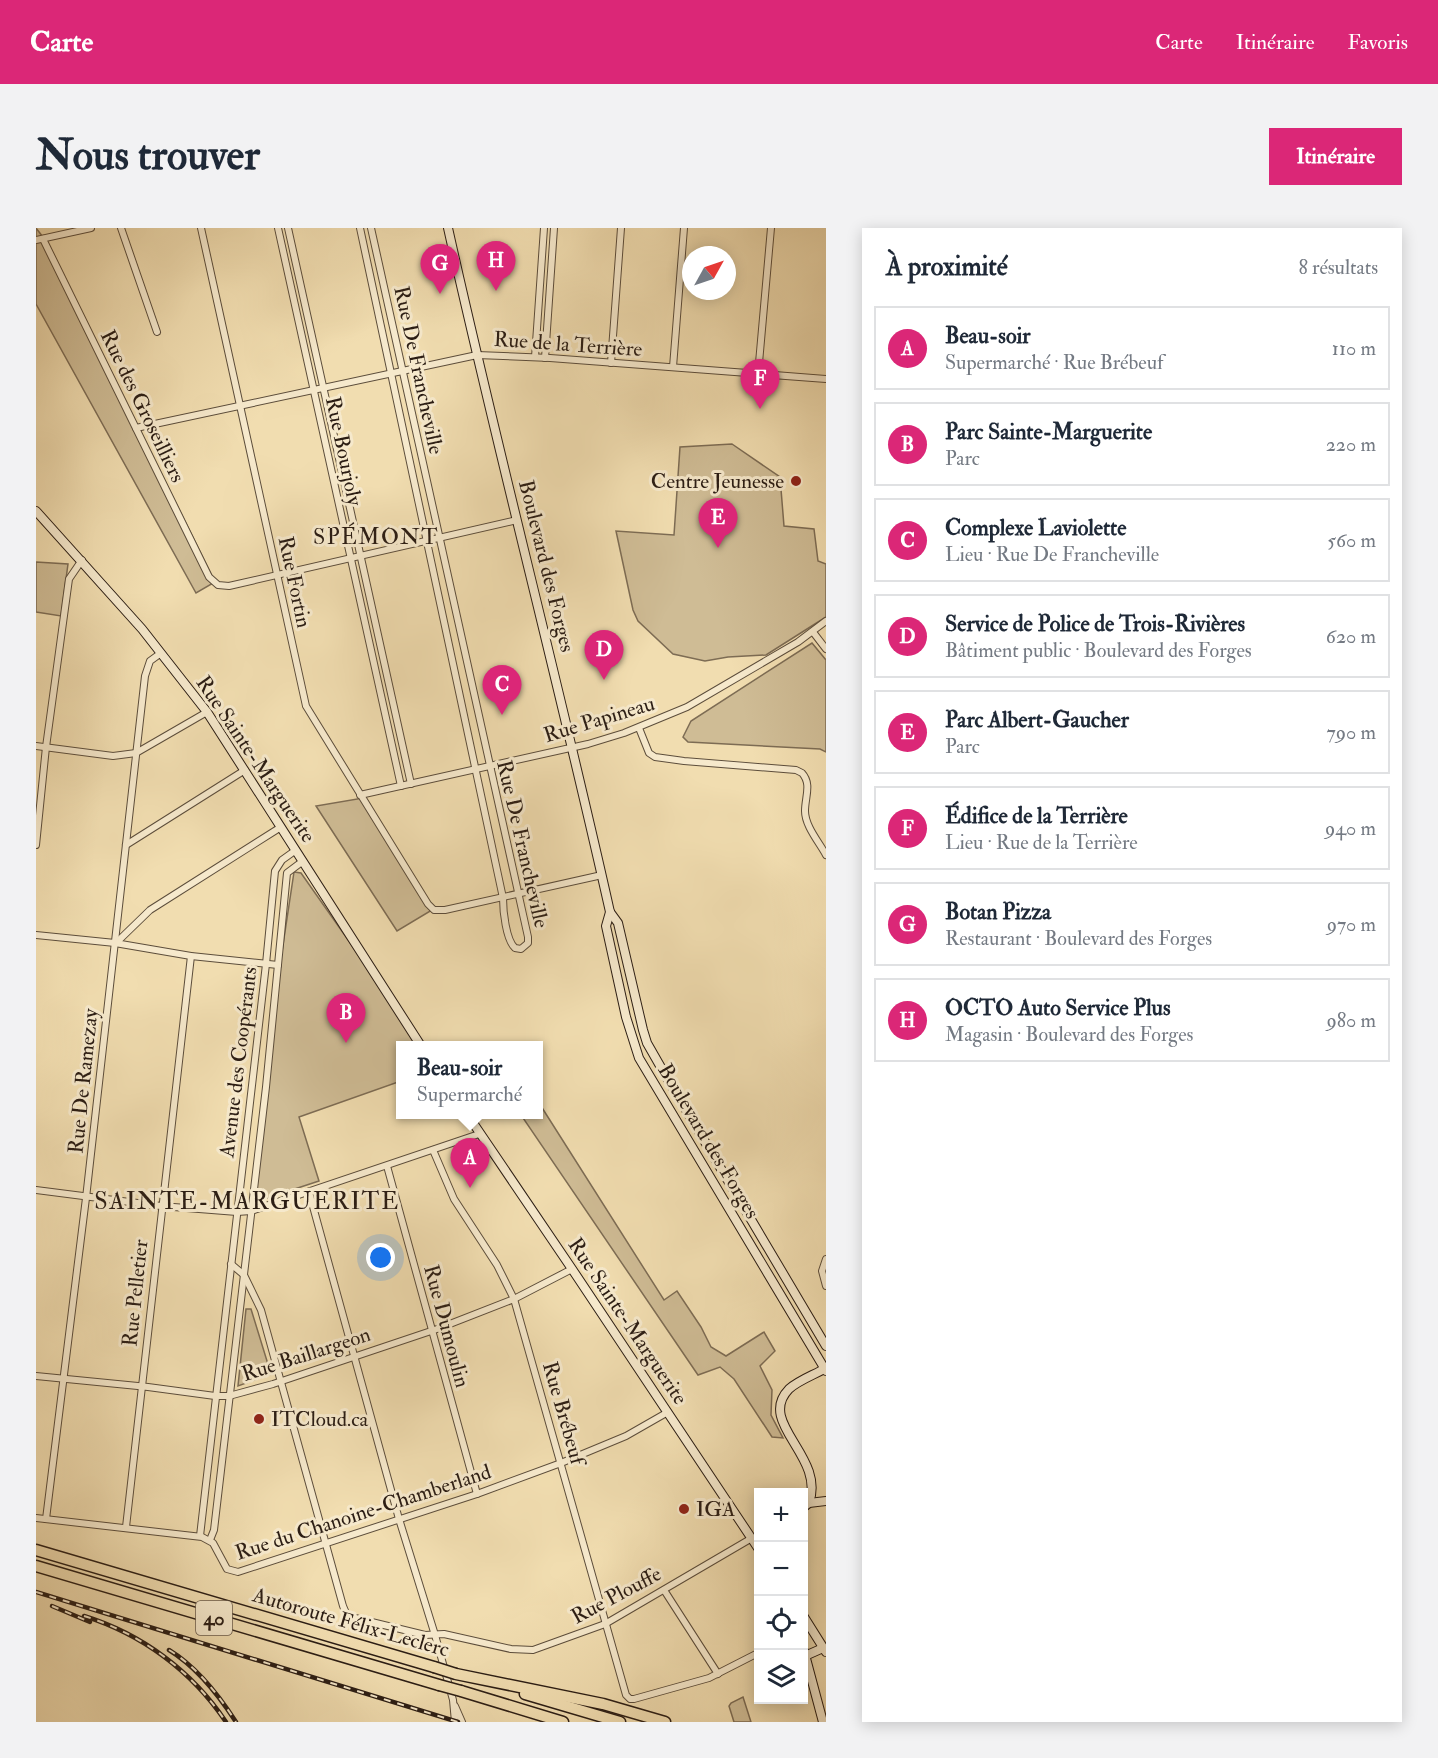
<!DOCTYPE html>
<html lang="fr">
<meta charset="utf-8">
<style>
:root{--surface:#fff;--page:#f2f2f3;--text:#1f2937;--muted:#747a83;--line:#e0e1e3;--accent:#db2777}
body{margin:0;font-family:"IM FELL Double Pica",serif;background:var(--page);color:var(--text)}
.controls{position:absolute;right:18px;bottom:18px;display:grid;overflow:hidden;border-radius:0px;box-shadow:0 3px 15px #0003}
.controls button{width:54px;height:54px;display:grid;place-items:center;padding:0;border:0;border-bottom:2px solid var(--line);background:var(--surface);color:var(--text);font:30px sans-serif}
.compass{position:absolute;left:646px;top:18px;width:54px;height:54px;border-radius:50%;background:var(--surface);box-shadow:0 3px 15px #0003;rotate:50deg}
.you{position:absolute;left:345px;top:1030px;width:21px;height:21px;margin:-15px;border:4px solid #fff;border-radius:50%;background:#1a73e8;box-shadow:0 0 0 9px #1a73e833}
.badge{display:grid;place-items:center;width:39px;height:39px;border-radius:50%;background:var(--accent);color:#fff;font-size:20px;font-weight:700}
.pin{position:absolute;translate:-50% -50px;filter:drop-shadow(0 2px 3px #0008)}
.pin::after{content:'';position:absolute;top:32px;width:21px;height:18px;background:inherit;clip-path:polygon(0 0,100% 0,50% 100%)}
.popup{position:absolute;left:360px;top:813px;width:147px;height:78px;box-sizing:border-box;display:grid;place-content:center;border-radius:0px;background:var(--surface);filter:drop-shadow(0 2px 4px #0005);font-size:20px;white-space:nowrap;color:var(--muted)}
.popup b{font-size:22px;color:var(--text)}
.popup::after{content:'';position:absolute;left:50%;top:100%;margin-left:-12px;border:12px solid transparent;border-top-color:var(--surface)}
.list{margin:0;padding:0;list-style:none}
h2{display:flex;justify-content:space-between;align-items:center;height:78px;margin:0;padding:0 24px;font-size:26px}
h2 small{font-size:20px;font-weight:400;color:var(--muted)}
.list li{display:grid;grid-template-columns:39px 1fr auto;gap:18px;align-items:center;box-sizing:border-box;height:84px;margin:0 12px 12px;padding:0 12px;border:2px solid var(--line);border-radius:0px}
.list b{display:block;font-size:22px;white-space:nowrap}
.list p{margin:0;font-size:20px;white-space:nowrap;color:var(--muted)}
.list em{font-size:20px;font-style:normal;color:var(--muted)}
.icon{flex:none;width:33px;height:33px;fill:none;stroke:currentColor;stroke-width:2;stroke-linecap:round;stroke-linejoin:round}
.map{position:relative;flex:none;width:790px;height:1494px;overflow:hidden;border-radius:0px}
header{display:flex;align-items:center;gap:36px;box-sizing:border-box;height:84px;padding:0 30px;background:var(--accent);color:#fff}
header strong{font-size:28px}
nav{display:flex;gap:33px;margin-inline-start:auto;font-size:21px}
.intro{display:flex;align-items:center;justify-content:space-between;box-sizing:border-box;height:144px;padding:0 36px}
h1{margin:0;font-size:42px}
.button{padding:15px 27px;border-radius:0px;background:var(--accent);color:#fff;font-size:21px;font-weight:700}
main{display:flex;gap:36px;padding:0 36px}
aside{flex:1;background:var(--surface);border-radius:0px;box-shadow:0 3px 15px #0003}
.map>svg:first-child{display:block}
.green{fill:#cfbc95;stroke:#7d6c54;stroke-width:1.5}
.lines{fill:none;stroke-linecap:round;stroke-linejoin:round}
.street-casing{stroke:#5c4d3b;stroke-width:8}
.secondary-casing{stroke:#2b1d14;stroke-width:10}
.highway-casing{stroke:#2b1d14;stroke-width:13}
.street{stroke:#f6e9cc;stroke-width:6}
.secondary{stroke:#f6e9cc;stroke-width:8}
.highway{stroke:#f1ddb0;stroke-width:10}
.rail-casing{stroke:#2b1d14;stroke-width:4.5}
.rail{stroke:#f6e9cc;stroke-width:2;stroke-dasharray:7;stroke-linecap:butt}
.highway-bridge-casing{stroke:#2b1d14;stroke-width:13;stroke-linecap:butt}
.highway-bridge{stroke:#f1ddb0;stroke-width:10}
.poi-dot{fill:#8f2418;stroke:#f6e9cc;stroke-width:2}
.labels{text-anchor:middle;stroke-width:6;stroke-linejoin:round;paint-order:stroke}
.shield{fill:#f6e9cc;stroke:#685a4b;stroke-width:1.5}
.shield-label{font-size:20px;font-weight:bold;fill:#2b1d14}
.street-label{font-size:21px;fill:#2b1d14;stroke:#f6e9cc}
.poi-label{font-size:21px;fill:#2b1d14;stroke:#f6e9cc;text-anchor:start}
.neighbourhood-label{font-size:22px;letter-spacing:1.5px;fill:#2b1d14;stroke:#f6e9cc}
.quarter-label{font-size:24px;letter-spacing:1.5px;fill:#2b1d14;stroke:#f6e9cc}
</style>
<header>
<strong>Carte</strong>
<nav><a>Carte</a><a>Itinéraire</a><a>Favoris</a></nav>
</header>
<div class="intro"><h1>Nous trouver</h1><a class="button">Itinéraire</a></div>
<main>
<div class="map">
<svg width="790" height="1494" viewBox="0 0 790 1494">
<rect width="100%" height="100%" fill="#f1ddb0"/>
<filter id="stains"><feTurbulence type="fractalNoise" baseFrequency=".00333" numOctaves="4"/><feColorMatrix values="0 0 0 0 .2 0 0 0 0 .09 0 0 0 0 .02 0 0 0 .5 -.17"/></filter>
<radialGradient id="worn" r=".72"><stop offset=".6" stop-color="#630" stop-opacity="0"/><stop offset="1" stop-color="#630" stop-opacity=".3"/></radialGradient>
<g class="green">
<polygon points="0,0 10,13 179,354 160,365 0,76"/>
<polygon points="696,216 744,249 748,298 778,301 782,333 790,336 790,389 730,427 692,429 669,433 637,426 602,393 597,382 580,303 638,307 644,219"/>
<polygon points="0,334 32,336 25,388 0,384"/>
<polygon points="776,415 790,432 790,524 784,521 652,514 647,509 655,493"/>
<polygon points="327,570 396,682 361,703 280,578"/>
<polygon points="258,644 265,645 386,817 365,818 365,853 263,889 283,953 216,975 244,737"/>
<polygon points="503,875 628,1072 641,1063 665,1099 675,1119 690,1128 728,1104 739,1123 724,1138 736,1162 735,1187 747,1210 736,1209 698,1151 684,1139 662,1147 485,887 503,886"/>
<polygon points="210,1081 215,1081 235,1146 202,1158"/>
<polygon points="707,1469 715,1494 698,1494 693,1478 695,1475"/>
</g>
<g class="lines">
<g class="street-casing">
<g id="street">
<polyline points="85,0 121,104"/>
<polyline points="165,0 270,478 392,676 398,682 409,682 566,647"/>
<polyline points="242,0 365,558"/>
<polyline points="252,0 375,556"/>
<path d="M 324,0 L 467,670 C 467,683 470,712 479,720 L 485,721 L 492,715 L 492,709 L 335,0"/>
<polyline points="7,11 173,349 182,357 193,358 481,292"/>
<polyline points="0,12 55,0"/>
<polyline points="499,129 508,0"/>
<polyline points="509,130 518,0"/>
<polyline points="575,135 585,0"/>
<polyline points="637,139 648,0"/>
<polyline points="722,146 735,0"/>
<polyline points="100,200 441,127 514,130 790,151"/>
<polyline points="777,404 790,421"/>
<path d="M 603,500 L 613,525 L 619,529 L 648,533 L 760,542 L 766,545 C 776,556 769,569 769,583 C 769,598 783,614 790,627"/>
<polyline points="0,518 77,528 100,525 171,484"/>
<polyline points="324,567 552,516 588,505 651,479 762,414 790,393"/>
<polyline points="0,617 10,519 33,351 46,332"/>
<polyline points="90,617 209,542"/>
<polyline points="0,707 79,715 155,728 242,737"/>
<polyline points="80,715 114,682 245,599"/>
<polyline points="397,922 418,971 461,1037 478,1071 590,1467 594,1471 598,1471 673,1450 722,1425"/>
<polyline points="351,938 441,1266"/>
<polyline points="0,962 125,978 201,984 215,983 443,906"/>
<polyline points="273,964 363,1291 399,1407 417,1472 419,1494"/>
<polyline points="790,1031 786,1043 790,1058"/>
<polyline points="195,1036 208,1047 225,1082 307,1378 310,1385 315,1389 389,1407 408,1406 475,1421 497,1422 569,1396 716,1310"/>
<polyline points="0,1148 112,1159 179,1168 193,1168 237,1156 401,1101 478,1071 536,1041"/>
<polyline points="0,1290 166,1309 177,1315 191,1341 202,1344 441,1266 525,1235 590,1208 632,1184"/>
<polyline points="10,1291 50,970 109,448 114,433 125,425"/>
<polyline points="90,1299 155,728"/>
<polyline points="164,1308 230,736 239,643 246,632 260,622"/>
<polyline points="174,1312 178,1302 230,859 251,645 267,633"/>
<polyline points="628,1362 682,1446"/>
<polyline points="419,1478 426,1494"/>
</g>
</g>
<g class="secondary-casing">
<g id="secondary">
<path d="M 412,0 C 463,229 523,456 574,684 L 582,695 L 607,802 L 611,815 L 627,843 L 790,1118"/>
<polyline points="0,283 106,401 171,484 385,818"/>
<polyline points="574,684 570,698 590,789 603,830 790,1143"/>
<polyline points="431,886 536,1041 722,1320"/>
<path d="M 773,1275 C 790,1228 720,1195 753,1161 C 763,1152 778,1147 790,1140"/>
<polyline points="768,1279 773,1275 790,1273"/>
<polyline points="768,1389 790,1424"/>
<polyline points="768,1423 787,1494"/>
<polyline points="769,1428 787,1420"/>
</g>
</g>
<g class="highway-casing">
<g id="highway">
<polyline points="0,1322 398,1439"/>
<polyline points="0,1338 403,1457"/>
<polyline points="420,1446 567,1476 629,1494"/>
<polyline points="425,1463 527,1494"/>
<polyline points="489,1466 584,1494"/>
</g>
</g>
<use href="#street" class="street"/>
<use href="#secondary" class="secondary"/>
<use href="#highway" class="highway"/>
<g class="rail-casing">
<g id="rail">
<polyline points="0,1364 422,1494"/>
<polyline points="16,1378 54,1394"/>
<path d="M 48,1388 C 106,1406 156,1443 190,1494"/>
<path d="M 133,1422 C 161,1439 182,1466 200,1494"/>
</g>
</g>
<use href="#rail" class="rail"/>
<g class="highway-bridge-casing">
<g id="highway-bridge">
<polyline points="398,1439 420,1446"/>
<polyline points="403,1457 425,1463"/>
</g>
</g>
<use href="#highway-bridge" class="highway-bridge"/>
</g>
<g class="poi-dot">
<circle cx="760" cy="253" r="6"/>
<circle cx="223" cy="1191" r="6"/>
<circle cx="648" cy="1281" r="6"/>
</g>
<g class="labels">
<rect class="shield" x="160" y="1373" width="36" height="34" rx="4.5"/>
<g class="shield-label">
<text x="178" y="1397">40</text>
</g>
<g class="street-label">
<text transform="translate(532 116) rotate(4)" y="7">Rue de la Terrière</text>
<text transform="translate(383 142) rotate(78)" y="7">Rue De Francheville</text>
<text transform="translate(107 178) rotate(64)" y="7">Rue des Groseilliers</text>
<text transform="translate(308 223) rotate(78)" y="7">Rue Bourjoly</text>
<text transform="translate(511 338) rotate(76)" y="7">Boulevard des Forges</text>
<text transform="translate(259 354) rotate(78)" y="7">Rue Fortin</text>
<text transform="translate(563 491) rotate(-17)" y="7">Rue Papineau</text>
<text transform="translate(220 531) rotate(56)" y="7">Rue Sainte-Marguerite</text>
<text transform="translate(487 616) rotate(77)" y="7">Rue De Francheville</text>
<text transform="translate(202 834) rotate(-83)" y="7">Avenue des Coopérants</text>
<text transform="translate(47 853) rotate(-84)" y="7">Rue De Ramezay</text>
<text transform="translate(673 913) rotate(59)" y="7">Boulevard des Forges</text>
<text transform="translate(99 1065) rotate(-84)" y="7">Rue Pelletier</text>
<text transform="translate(592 1093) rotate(56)" y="7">Rue Sainte-Marguerite</text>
<text transform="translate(411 1098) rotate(75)" y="7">Rue Dumoulin</text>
<text transform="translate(270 1126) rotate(-18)" y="7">Rue Baillargeon</text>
<text transform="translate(528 1185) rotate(74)" y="7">Rue Brébeuf</text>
<text transform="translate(327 1284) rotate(-18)" y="7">Rue du Chanoine-Chamberland</text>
<text transform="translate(580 1367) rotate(-28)" y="7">Rue Plouffe</text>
<text transform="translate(315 1394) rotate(16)" y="7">Autoroute Félix-Leclerc</text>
</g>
<g class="poi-label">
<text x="748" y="260" text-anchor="end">Centre Jeunesse</text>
<text x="235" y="1198">ITCloud.ca</text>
<text x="660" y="1288">IGA</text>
</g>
<g class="neighbourhood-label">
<text x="340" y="316">SPÉMONT</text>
</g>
<g class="quarter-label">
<text x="211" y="981">SAINTE-MARGUERITE</text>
</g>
</g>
<rect width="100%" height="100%" filter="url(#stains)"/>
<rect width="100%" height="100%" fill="url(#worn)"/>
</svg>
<div class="controls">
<button>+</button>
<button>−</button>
<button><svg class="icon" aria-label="locate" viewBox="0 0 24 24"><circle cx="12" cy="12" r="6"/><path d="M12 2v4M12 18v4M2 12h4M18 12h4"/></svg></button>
<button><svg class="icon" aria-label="layers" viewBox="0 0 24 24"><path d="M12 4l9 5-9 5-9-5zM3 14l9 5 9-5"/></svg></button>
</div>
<svg class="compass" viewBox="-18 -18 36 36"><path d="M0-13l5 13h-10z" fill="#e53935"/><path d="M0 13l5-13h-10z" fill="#747a83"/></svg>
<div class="you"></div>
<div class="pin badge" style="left:434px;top:960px">A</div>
<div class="popup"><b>Beau-soir</b>Supermarché</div>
<div class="pin badge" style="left:310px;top:815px">B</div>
<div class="pin badge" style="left:466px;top:487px">C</div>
<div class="pin badge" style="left:568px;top:452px">D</div>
<div class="pin badge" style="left:682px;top:320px">E</div>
<div class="pin badge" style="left:724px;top:181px">F</div>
<div class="pin badge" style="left:404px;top:66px">G</div>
<div class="pin badge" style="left:460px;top:63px">H</div>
</div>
<aside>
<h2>À proximité<small>8 résultats</small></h2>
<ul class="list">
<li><span class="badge">A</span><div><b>Beau-soir</b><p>Supermarché · Rue Brébeuf</p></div><em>110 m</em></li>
<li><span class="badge">B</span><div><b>Parc Sainte-Marguerite</b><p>Parc</p></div><em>220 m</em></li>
<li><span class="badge">C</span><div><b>Complexe Laviolette</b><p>Lieu · Rue De Francheville</p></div><em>560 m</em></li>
<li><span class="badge">D</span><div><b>Service de Police de Trois-Rivières</b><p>Bâtiment public · Boulevard des Forges</p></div><em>620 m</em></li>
<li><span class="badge">E</span><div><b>Parc Albert-Gaucher</b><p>Parc</p></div><em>790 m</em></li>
<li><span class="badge">F</span><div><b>Édifice de la Terrière</b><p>Lieu · Rue de la Terrière</p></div><em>940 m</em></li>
<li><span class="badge">G</span><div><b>Botan Pizza</b><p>Restaurant · Boulevard des Forges</p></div><em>970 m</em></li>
<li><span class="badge">H</span><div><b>OCTO Auto Service Plus</b><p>Magasin · Boulevard des Forges</p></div><em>980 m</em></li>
</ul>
</aside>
</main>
